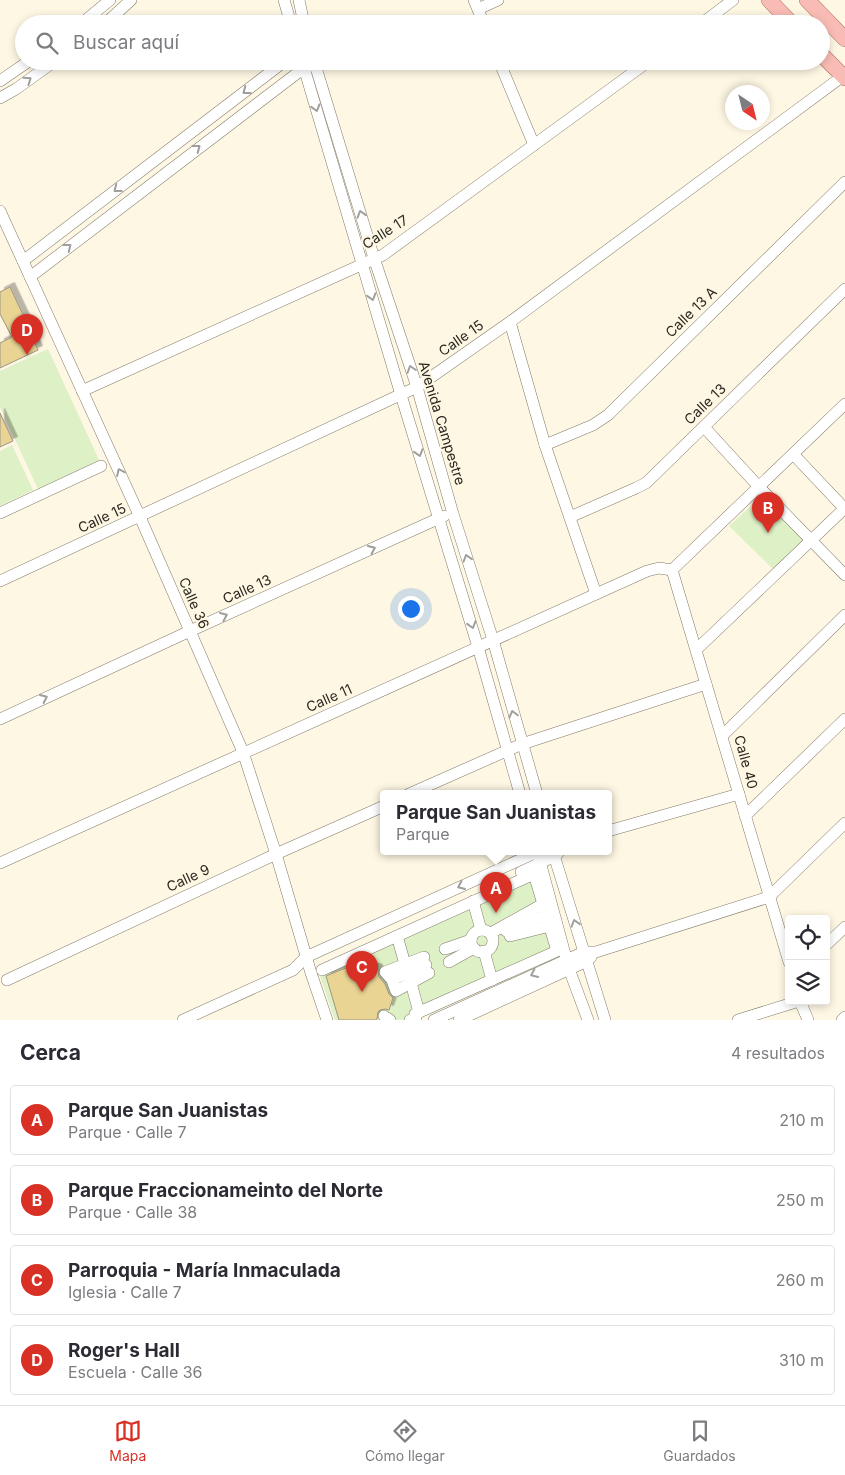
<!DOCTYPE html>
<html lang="es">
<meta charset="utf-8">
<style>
:root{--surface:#fff;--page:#f2f2f3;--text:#2b2b33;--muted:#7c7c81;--line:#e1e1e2;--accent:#d93025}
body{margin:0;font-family:Inter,sans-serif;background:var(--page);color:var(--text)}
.controls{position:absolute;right:15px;bottom:15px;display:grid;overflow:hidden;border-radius:5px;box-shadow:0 2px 8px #0003}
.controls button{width:45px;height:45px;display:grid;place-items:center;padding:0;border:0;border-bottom:1px solid var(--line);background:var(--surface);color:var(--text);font:25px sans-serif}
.compass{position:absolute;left:725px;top:85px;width:45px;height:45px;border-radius:50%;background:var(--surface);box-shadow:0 2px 8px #0003;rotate:145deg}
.you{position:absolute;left:410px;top:608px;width:18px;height:18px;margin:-12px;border:4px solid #fff;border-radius:50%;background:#1a73e8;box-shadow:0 0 0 8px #1a73e833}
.badge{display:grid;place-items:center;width:32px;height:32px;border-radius:50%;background:var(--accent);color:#fff;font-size:16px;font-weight:700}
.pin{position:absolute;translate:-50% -41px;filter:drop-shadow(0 1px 2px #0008)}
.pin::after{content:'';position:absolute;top:26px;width:18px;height:15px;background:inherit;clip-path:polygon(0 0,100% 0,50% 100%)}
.popup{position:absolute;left:380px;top:790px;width:232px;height:65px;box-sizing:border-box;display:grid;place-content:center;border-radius:5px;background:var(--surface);filter:drop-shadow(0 1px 4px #0005);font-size:16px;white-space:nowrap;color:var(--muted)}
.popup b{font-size:19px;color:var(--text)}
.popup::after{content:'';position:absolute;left:50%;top:100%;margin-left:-10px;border:10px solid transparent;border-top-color:var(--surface)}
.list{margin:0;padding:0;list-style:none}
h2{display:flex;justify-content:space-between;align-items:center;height:65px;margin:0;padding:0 20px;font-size:21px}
h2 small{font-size:16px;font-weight:400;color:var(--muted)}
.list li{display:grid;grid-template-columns:32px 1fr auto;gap:15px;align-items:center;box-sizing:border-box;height:70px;margin:0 10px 10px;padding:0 10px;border:1px solid var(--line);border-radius:5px}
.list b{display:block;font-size:19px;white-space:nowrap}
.list p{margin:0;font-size:16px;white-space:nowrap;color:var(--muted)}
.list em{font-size:16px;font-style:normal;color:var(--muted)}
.icon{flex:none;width:28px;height:28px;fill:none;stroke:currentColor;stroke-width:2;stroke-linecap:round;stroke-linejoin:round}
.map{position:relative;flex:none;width:845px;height:1020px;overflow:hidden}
.search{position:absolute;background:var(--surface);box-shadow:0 2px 8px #0003;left:15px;right:15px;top:15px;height:55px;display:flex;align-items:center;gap:12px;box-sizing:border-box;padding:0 18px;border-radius:28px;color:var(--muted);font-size:19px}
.sheet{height:385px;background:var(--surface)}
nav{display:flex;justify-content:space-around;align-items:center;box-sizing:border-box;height:70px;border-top:1px solid var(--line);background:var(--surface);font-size:14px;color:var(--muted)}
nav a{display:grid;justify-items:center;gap:2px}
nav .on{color:var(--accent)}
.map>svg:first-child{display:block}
.green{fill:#def0c5}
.building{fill:#ead494;stroke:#9c9583;filter:url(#shadow)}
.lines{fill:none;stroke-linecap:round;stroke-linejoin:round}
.minor-casing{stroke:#817b69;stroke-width:12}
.major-casing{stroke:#ae6c61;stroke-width:16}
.minor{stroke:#fff;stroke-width:11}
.major{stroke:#f9bcb5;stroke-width:15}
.oneway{stroke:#a09f9b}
.labels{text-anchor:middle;stroke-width:4.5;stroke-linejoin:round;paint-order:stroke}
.street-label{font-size:14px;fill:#2b2921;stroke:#fef7e3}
</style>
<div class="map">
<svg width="845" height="1020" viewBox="0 0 845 1020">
<defs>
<filter id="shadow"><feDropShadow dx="4.5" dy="-4.5" stdDeviation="0" flood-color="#0004"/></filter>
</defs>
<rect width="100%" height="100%" fill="#fef7e3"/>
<g class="green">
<polygon points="48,349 99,460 38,489 0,407 0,371"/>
<polygon points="12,445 33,490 0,506 0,451"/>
<polygon points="763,495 806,539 774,570 729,526"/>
<polygon points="536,871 562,953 417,1020 335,1020 318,970"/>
</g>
<g class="building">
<polygon points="10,287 31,332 30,333 38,350 0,368 0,343 12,337 0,314 0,292"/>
<polygon points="0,413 13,441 0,447"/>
<polygon points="369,966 378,969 379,977 385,984 389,994 393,998 389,1010 385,1009 380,1010 378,1012 377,1019 375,1020 339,1020 326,976 348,967 351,973 356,970 359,973 362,973 368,970"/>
</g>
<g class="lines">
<g class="minor-casing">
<g id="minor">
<polyline points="284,0 291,24"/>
<polyline points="299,0 304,24"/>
<polyline points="474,0 484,24"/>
<polyline points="478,9 498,0"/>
<polyline points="81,24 110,0"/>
<polyline points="105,24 131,0"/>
<polyline points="701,24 733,0"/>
<polyline points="302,61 401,395 478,647 520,794"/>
<polyline points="314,61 374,258 417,387 453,514 493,640 537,794"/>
<polyline points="499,61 534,145"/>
<polyline points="0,81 29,61"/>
<polyline points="0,98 16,89 55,61"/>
<polyline points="0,211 140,517 243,752 276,854 311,973 327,1020"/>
<polyline points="23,261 285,61"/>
<polyline points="30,277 304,68 310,66"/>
<polyline points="510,322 545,445 596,594"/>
<polyline points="82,391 383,255 649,61"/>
<polyline points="704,427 759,487 845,575"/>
<polyline points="545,445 593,425 608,415 845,182"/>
<polyline points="793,454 844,508"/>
<polyline points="0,513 101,466"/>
<polyline points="570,517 636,488 646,483 845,289"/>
<path d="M 672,570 C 712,700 750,831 789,962"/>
<polyline points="672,570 845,404"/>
<polyline points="0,581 417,387 510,322 843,76"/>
<polyline points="697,649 845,508"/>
<polyline points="0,719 190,631 444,516"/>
<polyline points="723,735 845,615"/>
<polyline points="409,794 522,744 706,684"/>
<polyline points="745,816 845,719"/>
<polyline points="608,831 739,794"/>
<polyline points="553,852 605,1020"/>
<polyline points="539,858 569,969 588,1020"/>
<polyline points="0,863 647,571 659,568 672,570"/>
<polyline points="521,872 555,856 559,852"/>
<polyline points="473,901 481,930"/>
<circle cx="482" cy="941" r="11"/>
<polyline points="506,931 547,915"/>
<polyline points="491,933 543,904"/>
<polyline points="397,936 405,964"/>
<polyline points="510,936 550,926"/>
<polyline points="826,945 845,927"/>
<polyline points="445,949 471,940"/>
<polyline points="484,951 492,980"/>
<polyline points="424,957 385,972 392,980 396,991 429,973"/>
<polyline points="449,962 474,948"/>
<polyline points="362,966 362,952"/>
<polyline points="322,970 534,874 557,951 415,1014 416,1018 410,1020"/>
<polyline points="7,980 276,854 384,806"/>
<polyline points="392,980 426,965"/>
<polyline points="411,983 419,1012"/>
<polyline points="800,1001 808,1020"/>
<polyline points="384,1016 390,1020"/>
<polyline points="183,1020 293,970 306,957 537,852"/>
<polyline points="434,1020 584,952 596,952 769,897 845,823"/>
<polyline points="459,1020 587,961 591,957"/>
<polyline points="738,1020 799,1001"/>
<polyline points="842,1020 845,1017"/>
</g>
</g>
<g class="major-casing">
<g id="major">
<polyline points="769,0 792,24"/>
<polyline points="807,0 845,39"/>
<polyline points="821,54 845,78"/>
</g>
</g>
<use href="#minor" class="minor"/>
<use href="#major" class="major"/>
</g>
<defs><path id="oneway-chevron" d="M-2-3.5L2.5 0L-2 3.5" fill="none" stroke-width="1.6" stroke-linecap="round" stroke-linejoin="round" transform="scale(1.25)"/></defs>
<g class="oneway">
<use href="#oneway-chevron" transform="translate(28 80) rotate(-35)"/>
<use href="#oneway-chevron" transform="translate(246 91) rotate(143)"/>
<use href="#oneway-chevron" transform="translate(316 108) rotate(73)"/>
<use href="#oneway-chevron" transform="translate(197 148) rotate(-37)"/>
<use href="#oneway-chevron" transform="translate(117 189) rotate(142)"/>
<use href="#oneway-chevron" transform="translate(361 214) rotate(-107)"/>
<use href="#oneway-chevron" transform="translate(68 247) rotate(-38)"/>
<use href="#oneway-chevron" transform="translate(372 297) rotate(73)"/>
<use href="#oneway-chevron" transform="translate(411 369) rotate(-108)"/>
<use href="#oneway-chevron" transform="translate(419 453) rotate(73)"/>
<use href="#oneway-chevron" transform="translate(120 472) rotate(-115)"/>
<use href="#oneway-chevron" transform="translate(372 549) rotate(-24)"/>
<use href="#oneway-chevron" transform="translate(467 558) rotate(-107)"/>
<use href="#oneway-chevron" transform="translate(224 616) rotate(-24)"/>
<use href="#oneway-chevron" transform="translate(472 625) rotate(73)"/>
<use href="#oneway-chevron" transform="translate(44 698) rotate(-25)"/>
<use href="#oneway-chevron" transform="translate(513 714) rotate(-105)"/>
<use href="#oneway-chevron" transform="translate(461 886) rotate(156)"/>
<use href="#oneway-chevron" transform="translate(575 923) rotate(-107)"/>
<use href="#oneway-chevron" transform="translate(534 974) rotate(155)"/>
</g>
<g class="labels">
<g class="street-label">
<text transform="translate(385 232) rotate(-32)" y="5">Calle 17</text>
<text transform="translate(691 312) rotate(-44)" y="5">Calle 13 A</text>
<text transform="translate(461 338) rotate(-35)" y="5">Calle 15</text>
<text transform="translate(705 404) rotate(-44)" y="5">Calle 13</text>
<text transform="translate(442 423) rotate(73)" y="5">Avenida Campestre</text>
<text transform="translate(102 518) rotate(-25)" y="5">Calle 15</text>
<text transform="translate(247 589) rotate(-24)" y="5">Calle 13</text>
<text transform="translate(194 603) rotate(66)" y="5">Calle 36</text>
<text transform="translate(329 698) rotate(-24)" y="5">Calle 11</text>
<text transform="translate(746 762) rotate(75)" y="5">Calle 40</text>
<text transform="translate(188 878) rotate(-25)" y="5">Calle 9</text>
</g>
</g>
</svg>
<div class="controls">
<button><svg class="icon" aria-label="locate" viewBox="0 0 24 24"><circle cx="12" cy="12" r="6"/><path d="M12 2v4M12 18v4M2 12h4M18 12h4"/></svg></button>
<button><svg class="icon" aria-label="layers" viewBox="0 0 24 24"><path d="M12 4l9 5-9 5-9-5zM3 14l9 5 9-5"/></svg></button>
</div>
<svg class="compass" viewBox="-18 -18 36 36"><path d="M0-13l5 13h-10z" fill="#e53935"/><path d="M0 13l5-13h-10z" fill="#7c7c81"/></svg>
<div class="you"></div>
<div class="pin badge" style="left:496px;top:913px">A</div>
<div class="popup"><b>Parque San Juanistas</b>Parque</div>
<div class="pin badge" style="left:768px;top:533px">B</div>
<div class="pin badge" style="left:362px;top:992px">C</div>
<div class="pin badge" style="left:27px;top:355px">D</div>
<div class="search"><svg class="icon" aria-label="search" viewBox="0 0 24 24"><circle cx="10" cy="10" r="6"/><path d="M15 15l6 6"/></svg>Buscar aquí</div>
</div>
<section class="sheet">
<h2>Cerca<small>4 resultados</small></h2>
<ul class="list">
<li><span class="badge">A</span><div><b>Parque San Juanistas</b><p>Parque · Calle 7</p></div><em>210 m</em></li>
<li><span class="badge">B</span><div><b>Parque Fraccionameinto del Norte</b><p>Parque · Calle 38</p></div><em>250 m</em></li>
<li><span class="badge">C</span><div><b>Parroquia - María Inmaculada</b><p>Iglesia · Calle 7</p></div><em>260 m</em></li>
<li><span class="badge">D</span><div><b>Roger's Hall</b><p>Escuela · Calle 36</p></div><em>310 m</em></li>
</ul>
</section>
<nav>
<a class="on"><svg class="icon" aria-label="map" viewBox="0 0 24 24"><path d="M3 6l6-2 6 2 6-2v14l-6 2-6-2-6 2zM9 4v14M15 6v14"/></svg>Mapa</a>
<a><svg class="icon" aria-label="directions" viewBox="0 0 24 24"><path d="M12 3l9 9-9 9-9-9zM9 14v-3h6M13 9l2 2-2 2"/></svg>Cómo llegar</a>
<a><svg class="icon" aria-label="saved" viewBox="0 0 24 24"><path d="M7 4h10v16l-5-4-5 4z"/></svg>Guardados</a>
</nav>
